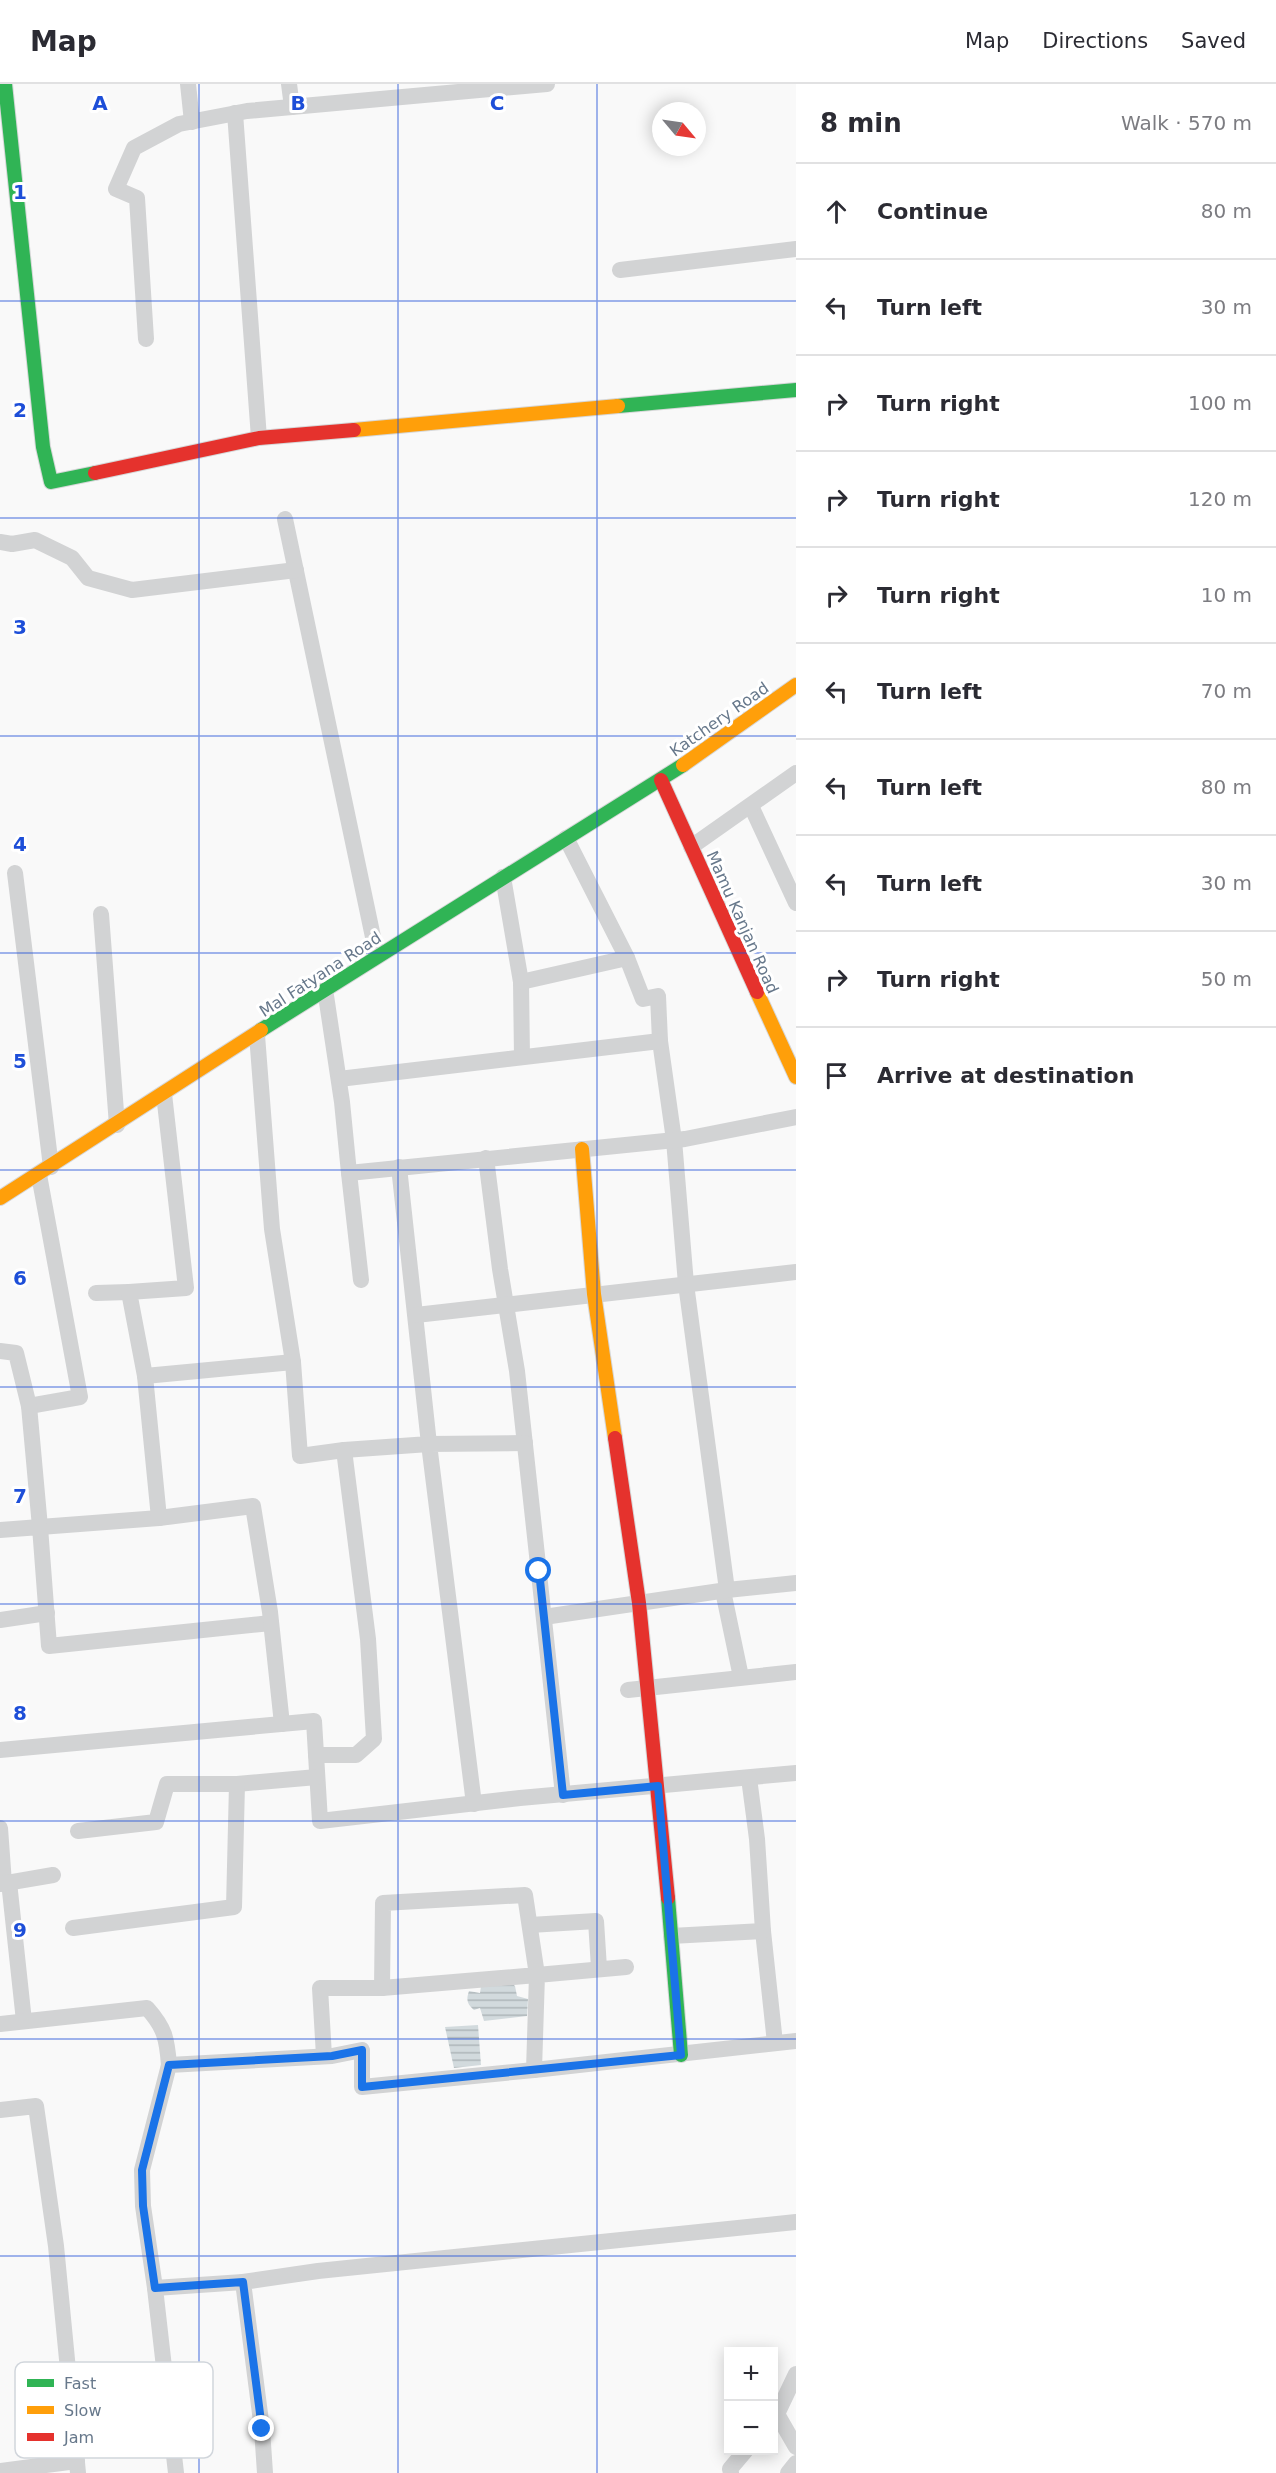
<!DOCTYPE html>
<meta charset="utf-8">
<style>
:root{--surface:#fff;--page:#f2f2f3;--text:#2b2b33;--muted:#7c7c81;--line:#e1e1e2}
body{margin:0;font-family:"DejaVu Sans",sans-serif;background:var(--page);color:var(--text)}
.controls{position:absolute;right:18px;bottom:18px;display:grid;overflow:hidden;border-radius:0px;box-shadow:0 3px 15px #0003}
.controls button{width:54px;height:54px;display:grid;place-items:center;padding:0;border:0;border-bottom:2px solid var(--line);background:var(--surface);color:var(--text);font:30px sans-serif}
.compass{position:absolute;left:652px;top:18px;width:54px;height:54px;border-radius:50%;background:var(--surface);box-shadow:0 3px 15px #0003;rotate:119deg}
.stop{position:absolute;width:18px;height:18px;margin:-14px;border:4px solid #1a73e8;border-radius:50%;background:#fff}
.stop.end{background:#1a73e8;border-color:#fff;box-shadow:0 2px 6px #0008}
.list{margin:0;padding:0;list-style:none}
h2{display:flex;justify-content:space-between;align-items:center;height:78px;margin:0;padding:0 24px;font-size:26px}
h2 small{font-size:20px;font-weight:400;color:var(--muted)}
.list li{display:grid;grid-template-columns:39px 1fr auto;gap:18px;align-items:center;box-sizing:border-box;height:96px;padding:0 24px;border-top:2px solid var(--line)}
.list b{display:block;font-size:22px;white-space:nowrap}
.list em{font-size:20px;font-style:normal;color:var(--muted)}
.icon{flex:none;width:33px;height:33px;fill:none;stroke:currentColor;stroke-width:2;stroke-linecap:round;stroke-linejoin:round}
.map{position:relative;flex:none;width:796px;height:2389px;overflow:hidden}
header{display:flex;align-items:center;gap:36px;box-sizing:border-box;height:84px;padding:0 30px;background:var(--surface);border-bottom:2px solid var(--line)}
header strong{font-size:28px}
nav{display:flex;gap:33px;margin-inline-start:auto;font-size:21px}
main{display:flex}
aside{flex:1;background:var(--surface)}
.map>svg:first-child{display:block}
.water{fill:url(#water-rules)}
.lines{fill:none;stroke-linecap:round;stroke-linejoin:round}
.fast-casing{stroke:#d6d7d8;stroke-width:16}
.slow-casing{stroke:#d6d7d8;stroke-width:16}
.jam-casing{stroke:#d6d7d8;stroke-width:16}
.street{stroke:#d2d3d4;stroke-width:16}
.fast{stroke:#30b455;stroke-width:14}
.slow{stroke:#ff9f0a;stroke-width:14}
.jam{stroke:#e5322d;stroke-width:14}
.route{stroke:#1a73e8;stroke-width:8}
.grid{fill:none;stroke:#1d4ed8;stroke-width:1.5;stroke-opacity:0.55}
.labels{text-anchor:middle;stroke-width:6;stroke-linejoin:round;paint-order:stroke}
.street-label{font-size:16px;fill:#67788b;stroke:#fff}
.key{fill:#fff;stroke:#d1d6dc;stroke-width:1.5}
.key-label{font-size:16px;fill:#67788b}
.grid-label{font-size:20px;text-anchor:middle;font-weight:bold;fill:#1d4ed8;stroke:#fff;stroke-width:6;stroke-linejoin:round;paint-order:stroke}
</style>
<header>
<strong>Map</strong>
<nav><a>Map</a><a>Directions</a><a>Saved</a></nav>
</header>
<main>
<div class="map">
<svg width="796" height="2389" viewBox="0 0 796 2389">
<defs>
<pattern id="water-rules" width="6" height="5" patternUnits="userSpaceOnUse" patternTransform="scale(1.5)"><rect width="6" height="5" fill="#d2dadd"/><path d="M0 2.5h6" fill="none" stroke="#aeb6b9"/></pattern>
</defs>
<rect width="100%" height="100%" fill="#f9f9f9"/>
<g class="water">
<path d="M 482,1896 L 510,1898 L 515,1902 L 517,1912 L 528,1915 L 527,1932 L 484,1937 L 480,1924 L 474,1926 C 467,1920 466,1916 469,1907 L 480,1909 Z"/>
<polygon points="478,1941 481,1981 454,1984 445,1943"/>
</g>
<g class="lines">
<g class="fast-casing">
<g id="fast">
<polyline points="5,0 43,363 51,398 95,389"/>
<polyline points="618,322 796,306"/>
<polyline points="261,946 683,681"/>
<polyline points="668,1814 681,1971"/>
</g>
</g>
<g class="slow-casing">
<g id="slow">
<polyline points="354,346 618,322"/>
<polyline points="683,681 796,601"/>
<polyline points="757,908 796,993"/>
<polyline points="582,1065 594,1210 615,1354"/>
<polyline points="0,1114 261,946"/>
</g>
</g>
<g class="jam-casing">
<g id="jam">
<polyline points="95,389 259,354 354,346"/>
<polyline points="661,696 757,908"/>
<polyline points="615,1354 639,1519 668,1814"/>
</g>
</g>
<g class="street">
<polyline points="188,0 192,38"/>
<polyline points="289,0 292,23"/>
<polyline points="235,29 259,354"/>
<polyline points="620,186 796,165"/>
<polyline points="146,255 137,114 116,105 134,64 179,40 247,27 547,0"/>
<polyline points="285,435 377,872"/>
<polyline points="0,458 12,460 35,456 72,474 88,494 132,506 296,486"/>
<polyline points="751,722 796,819"/>
<polyline points="691,763 796,689"/>
<polyline points="15,789 51,1083"/>
<polyline points="503,793 521,898 522,973"/>
<polyline points="101,830 117,1041"/>
<polyline points="627,874 643,915 658,912 660,957 674,1056 686,1200 727,1506"/>
<polyline points="521,898 627,874 566,754"/>
<polyline points="325,905 342,1018 349,1089"/>
<polyline points="257,951 272,1145 293,1278 300,1372 344,1366 429,1360 399,1083"/>
<polyline points="339,995 660,957"/>
<polyline points="486,1074 500,1185 517,1287 563,1711"/>
<polyline points="361,1196 349,1089 685,1055 796,1033"/>
<polyline points="96,1209 129,1208"/>
<polyline points="416,1231 796,1188"/>
<polyline points="0,1267 16,1269 29,1322 80,1313 39,1091"/>
<polyline points="145,1292 129,1208 186,1204 164,1010"/>
<polyline points="29,1322 40,1443 159,1434"/>
<polyline points="0,1446 40,1443 49,1562 271,1539"/>
<polyline points="723,1507 741,1593"/>
<polyline points="544,1533 727,1506 796,1499"/>
<polyline points="0,1536 47,1529"/>
<polyline points="628,1606 796,1588"/>
<polyline points="282,1640 270,1528 253,1422 159,1434 145,1292 293,1278"/>
<polyline points="0,1666 314,1637 320,1737 520,1714 796,1689"/>
<polyline points="316,1671 356,1671 374,1655 368,1555 344,1366"/>
<polyline points="237,1700 317,1693"/>
<polyline points="474,1720 429,1360 525,1359"/>
<polyline points="0,1744 4,1799"/>
<polyline points="9,1798 24,1937"/>
<polyline points="0,1800 53,1791"/>
<polygon points="525,1811 537,1891 382,1904 383,1819"/>
<polyline points="530,1841 596,1837 599,1884"/>
<polyline points="73,1844 234,1823 237,1700 167,1700 156,1738 78,1747"/>
<polyline points="763,1847 775,1959"/>
<polyline points="671,1852 763,1847 757,1755 749,1694"/>
<path d="M 0,1940 L 147,1924 C 165,1944 167,1955 169,1981"/>
<polyline points="324,1972 320,1904 382,1904"/>
<polyline points="534,1986 796,1957"/>
<polyline points="0,2026 36,2022 56,2162 78,2389"/>
<polyline points="155,2204 143,2122 142,2086 169,1981 332,1972 362,1966 362,2003 534,1986 537,1891 626,1883"/>
<polyline points="796,2290 777,2330 796,2363"/>
<polyline points="0,2387 77,2377"/>
<polyline points="176,2389 155,2204 243,2198"/>
<polyline points="265,2389 262,2345 243,2198 318,2187 796,2138"/>
<polyline points="731,2389 730,2385 746,2366"/>
<polyline points="788,2389 796,2379"/>
</g>
<use href="#fast" class="fast"/>
<use href="#slow" class="slow"/>
<use href="#jam" class="jam"/>
</g>
<g class="lines">
<polyline class="route" points="262,2345 243,2198 155,2204 143,2122 142,2086 169,1981 332,1972 362,1966 362,2003 681,1971 658,1702 563,1711 539,1487"/>
</g>
<path class="grid" d="M 199,0 L 199,2389M 398,0 L 398,2389M 597,0 L 597,2389M 0,217 L 796,217M 0,434 L 796,434M 0,652 L 796,652M 0,869 L 796,869M 0,1086 L 796,1086M 0,1303 L 796,1303M 0,1520 L 796,1520M 0,1737 L 796,1737M 0,1955 L 796,1955M 0,2172 L 796,2172"/>
<g class="labels">
<g class="street-label">
<text transform="translate(719 635) rotate(-35)" y="6">Katchery Road</text>
<text transform="translate(743 838) rotate(66)" y="6">Mamu Kanjan Road</text>
<text transform="translate(320 890) rotate(-33)" y="6">Mal Fatyana Road</text>
</g>
</g>
<rect x="15" y="2278" width="198" height="96" rx="9" class="key"/>
<rect x="27" y="2295" width="27" height="8" fill="#30b455"/>
<rect x="27" y="2322" width="27" height="8" fill="#ff9f0a"/>
<rect x="27" y="2349" width="27" height="8" fill="#e5322d"/>
<g class="key-label">
<text x="64" y="2305">Fast</text>
<text x="64" y="2332">Slow</text>
<text x="64" y="2359">Jam</text>
</g>
<g class="grid-label">
<text x="100" y="26">A</text>
<text x="298" y="26">B</text>
<text x="497" y="26">C</text>
<text x="20" y="115">1</text>
<text x="20" y="333">2</text>
<text x="20" y="550">3</text>
<text x="20" y="767">4</text>
<text x="20" y="984">5</text>
<text x="20" y="1201">6</text>
<text x="20" y="1419">7</text>
<text x="20" y="1636">8</text>
<text x="20" y="1853">9</text>
</g>
</svg>
<div class="controls">
<button>+</button>
<button>−</button>
</div>
<svg class="compass" viewBox="-18 -18 36 36"><path d="M0-13l5 13h-10z" fill="#e53935"/><path d="M0 13l5-13h-10z" fill="#7c7c81"/></svg>
<div class="stop" style="left:539px;top:1487px"></div>
<div class="stop end" style="left:262px;top:2345px"></div>
</div>
<aside>
<h2>8 min<small>Walk · 570 m</small></h2>
<ul class="list">
<li><svg class="icon" aria-label="ahead" viewBox="0 0 24 24"><path d="M12 20V5M6 11l6-6 6 6"/></svg><div><b>Continue</b></div><em>80 m</em></li>
<li><svg class="icon" aria-label="left" viewBox="0 0 24 24"><path d="M17 20v-9H6M10 6l-5 5 5 5"/></svg><div><b>Turn left</b></div><em>30 m</em></li>
<li><svg class="icon" aria-label="right" viewBox="0 0 24 24"><path d="M7 20v-9h11M14 6l5 5-5 5"/></svg><div><b>Turn right</b></div><em>100 m</em></li>
<li><svg class="icon" aria-label="right" viewBox="0 0 24 24"><path d="M7 20v-9h11M14 6l5 5-5 5"/></svg><div><b>Turn right</b></div><em>120 m</em></li>
<li><svg class="icon" aria-label="right" viewBox="0 0 24 24"><path d="M7 20v-9h11M14 6l5 5-5 5"/></svg><div><b>Turn right</b></div><em>10 m</em></li>
<li><svg class="icon" aria-label="left" viewBox="0 0 24 24"><path d="M17 20v-9H6M10 6l-5 5 5 5"/></svg><div><b>Turn left</b></div><em>70 m</em></li>
<li><svg class="icon" aria-label="left" viewBox="0 0 24 24"><path d="M17 20v-9H6M10 6l-5 5 5 5"/></svg><div><b>Turn left</b></div><em>80 m</em></li>
<li><svg class="icon" aria-label="left" viewBox="0 0 24 24"><path d="M17 20v-9H6M10 6l-5 5 5 5"/></svg><div><b>Turn left</b></div><em>30 m</em></li>
<li><svg class="icon" aria-label="right" viewBox="0 0 24 24"><path d="M7 20v-9h11M14 6l5 5-5 5"/></svg><div><b>Turn right</b></div><em>50 m</em></li>
<li><svg class="icon" aria-label="arrive" viewBox="0 0 24 24"><path d="M6 21V4h12l-3 4 3 4H6"/></svg><div><b>Arrive at destination</b></div></li>
</ul>
</aside>
</main>
